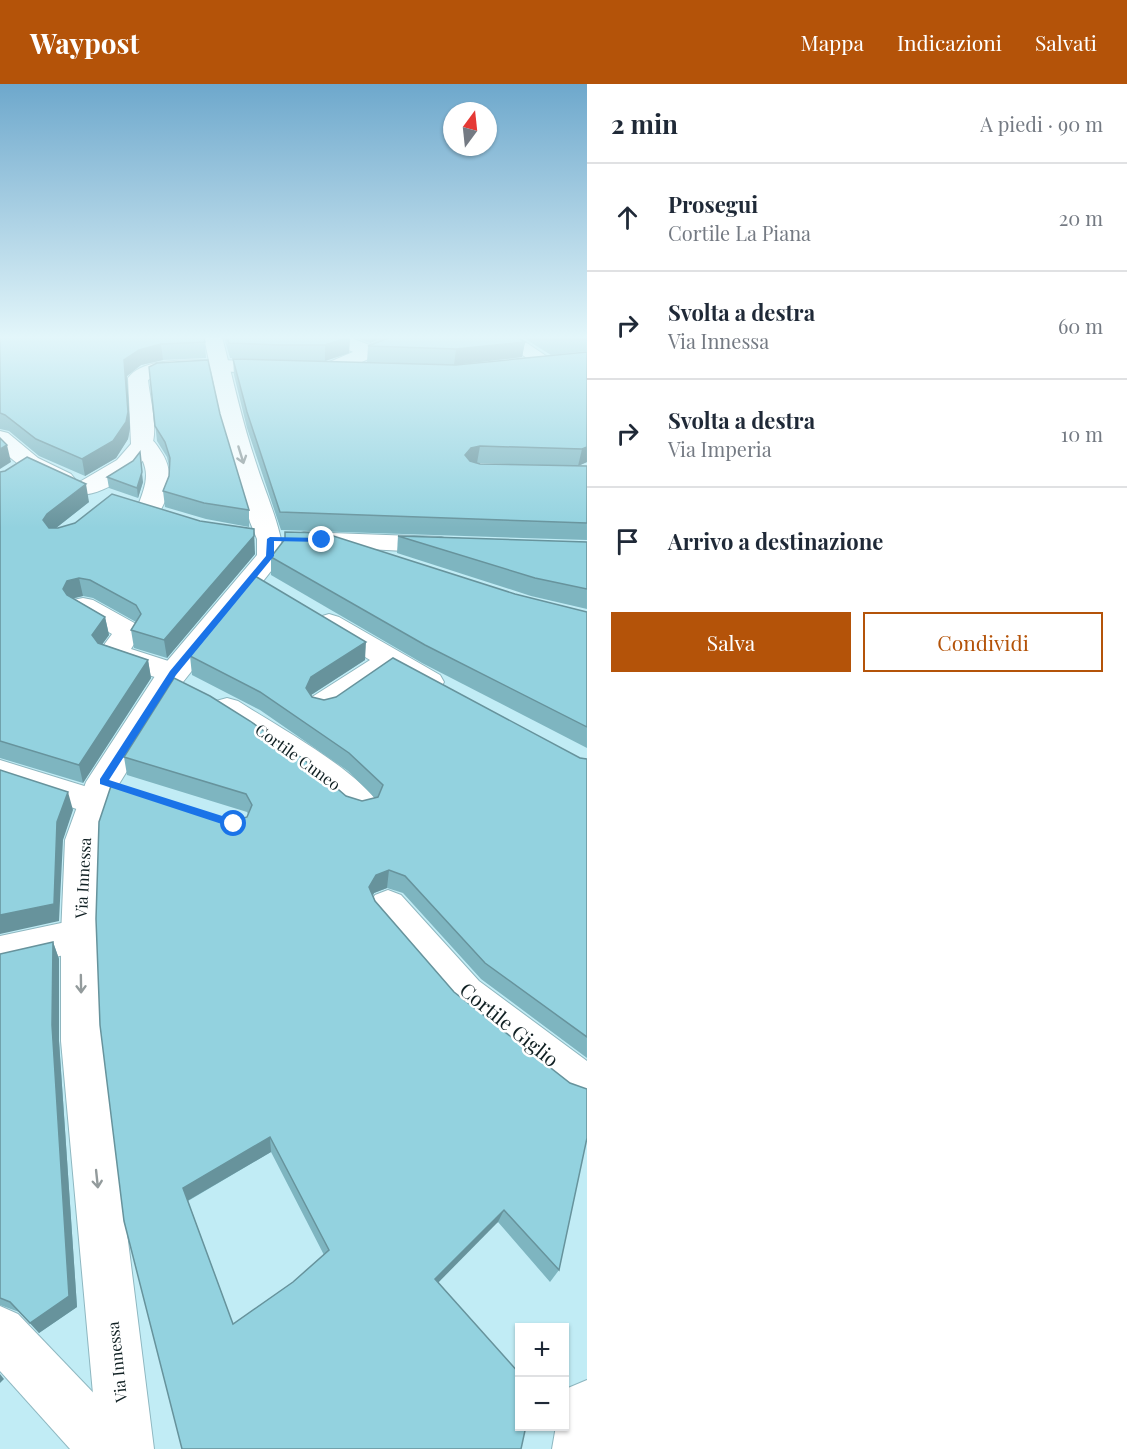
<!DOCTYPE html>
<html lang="it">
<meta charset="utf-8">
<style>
:root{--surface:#fff;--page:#f6f6f7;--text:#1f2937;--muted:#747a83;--line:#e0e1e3;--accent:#b45309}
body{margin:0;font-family:"Playfair Display",serif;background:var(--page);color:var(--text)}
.controls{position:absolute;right:18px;bottom:18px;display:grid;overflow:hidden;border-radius:0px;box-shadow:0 2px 4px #0004}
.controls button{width:54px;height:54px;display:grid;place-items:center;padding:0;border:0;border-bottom:2px solid var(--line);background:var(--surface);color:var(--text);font:30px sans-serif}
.compass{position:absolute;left:443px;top:18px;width:54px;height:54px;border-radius:50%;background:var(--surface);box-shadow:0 2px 4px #0004;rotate:15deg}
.stop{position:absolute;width:18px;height:18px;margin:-14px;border:4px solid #1a73e8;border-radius:50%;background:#fff}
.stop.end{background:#1a73e8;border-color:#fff;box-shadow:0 2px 6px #0008}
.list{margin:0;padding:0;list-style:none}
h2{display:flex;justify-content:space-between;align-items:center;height:78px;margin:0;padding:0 24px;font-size:26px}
h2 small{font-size:20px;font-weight:400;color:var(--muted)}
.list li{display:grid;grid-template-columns:39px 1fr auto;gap:18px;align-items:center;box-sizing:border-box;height:108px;padding:0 24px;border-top:2px solid var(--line)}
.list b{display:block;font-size:22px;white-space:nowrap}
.list p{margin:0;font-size:20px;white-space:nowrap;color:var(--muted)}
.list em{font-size:20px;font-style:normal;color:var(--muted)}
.actions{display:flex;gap:12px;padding:18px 24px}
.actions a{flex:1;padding:14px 0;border:2px solid var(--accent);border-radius:0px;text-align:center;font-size:21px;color:var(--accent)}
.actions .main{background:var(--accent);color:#fff}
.icon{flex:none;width:33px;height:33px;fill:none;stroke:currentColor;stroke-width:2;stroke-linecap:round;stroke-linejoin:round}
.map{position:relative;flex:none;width:587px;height:1365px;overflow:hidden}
header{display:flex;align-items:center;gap:36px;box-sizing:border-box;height:84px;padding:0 30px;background:var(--accent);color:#fff}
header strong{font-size:28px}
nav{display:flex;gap:33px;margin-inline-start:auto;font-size:21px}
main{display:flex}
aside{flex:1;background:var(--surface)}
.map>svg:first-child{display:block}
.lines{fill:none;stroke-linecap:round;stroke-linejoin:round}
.pedestrian-casing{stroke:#8eb7c0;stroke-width:2}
.minor-casing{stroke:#8eb7c0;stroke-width:2}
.tertiary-casing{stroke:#8eb7c0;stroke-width:2}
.pedestrian{fill:#fff;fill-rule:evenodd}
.minor{fill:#fff;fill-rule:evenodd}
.tertiary{fill:#fff;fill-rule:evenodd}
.wall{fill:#7eb5c0;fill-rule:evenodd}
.shaded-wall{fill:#67939c}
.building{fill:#93d2df;stroke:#67939c;stroke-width:1.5;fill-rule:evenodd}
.oneway{stroke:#939b9c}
.route{fill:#1a73e8}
.labels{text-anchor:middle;stroke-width:5;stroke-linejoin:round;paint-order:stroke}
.street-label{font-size:16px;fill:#102023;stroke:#fff}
.near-street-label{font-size:20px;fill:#102023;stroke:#fff}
</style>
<header>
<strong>Waypost</strong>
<nav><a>Mappa</a><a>Indicazioni</a><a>Salvati</a></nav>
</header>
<main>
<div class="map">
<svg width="587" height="1365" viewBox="0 0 587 1365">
<rect width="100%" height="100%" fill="#c1ecf5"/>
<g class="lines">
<g class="pedestrian-casing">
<g id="pedestrian">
<polygon points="325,253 349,253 377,264 380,268 377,272 363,272 327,257"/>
<path d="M 143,351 C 152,354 155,358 160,366 C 175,387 171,411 157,432 L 148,434 L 139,432 L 136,427 C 148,395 152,387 132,358 L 135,353 Z"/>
<polygon points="83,514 93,516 138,541 142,547 131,565 184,582 188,589 184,596 173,599 103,576 98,569 112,550 73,528 69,522 73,516"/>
<path d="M 329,530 L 339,533 L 440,591 L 444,598 L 440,605 C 421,610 407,599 391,589 L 334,629 L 323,632 L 312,629 L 308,621 L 312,613 L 370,576 L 319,545 L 315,539 L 319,533 Z"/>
<path d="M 227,614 L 238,617 C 273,640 360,687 379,721 L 374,730 L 362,734 L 350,730 L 304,691 L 216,633 L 211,625 L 216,617 Z"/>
<polygon points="388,806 401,811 479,897 587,977 587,1021 564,1012 451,923 375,833 369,822 375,811"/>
<polygon points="80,835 94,840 99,852 94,864 0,886 0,852"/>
</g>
</g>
<g class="minor-casing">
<g id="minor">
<polygon points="388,253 412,253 410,257 334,290 320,290 317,286 320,282"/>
<polygon points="497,253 518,253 558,280 555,284 541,284"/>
<path d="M 219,276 L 277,278 L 284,280 L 287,284 L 284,288 L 277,290 C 247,289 172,282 148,296 C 150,315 157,339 153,358 C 149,382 99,416 76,410 L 72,405 L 76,400 L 117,376 L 131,360 L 128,294 C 143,272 195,277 219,276 Z"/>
<path d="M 0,347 L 8,349 L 38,374 L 71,390 L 75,395 L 71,400 C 46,406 18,380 0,365 Z"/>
<polygon points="0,676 107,709 112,718 107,727 95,731 0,700"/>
<polygon points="0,1222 18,1230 128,1345 136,1365 70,1365 0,1287"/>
</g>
</g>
<g class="tertiary-casing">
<g id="tertiary">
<path d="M 204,253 L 222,253 C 233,295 242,338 256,379 C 264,405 283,447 283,472 L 179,603 L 119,700 L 101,756 L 99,852 L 103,957 L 154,1365 L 98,1365 L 61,957 L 61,852 L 65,756 L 86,698 L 157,589 L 257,471 L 257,455 L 250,438 L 223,345 Z"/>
<polygon points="304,448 441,453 450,456 454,461 450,466 441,469 295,461 291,456 295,451"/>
<polygon points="587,1296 587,1365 552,1365 556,1342 564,1342 564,1312 568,1304"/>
</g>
</g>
<use href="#pedestrian" class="pedestrian"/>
<use href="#minor" class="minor"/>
<use href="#tertiary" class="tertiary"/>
</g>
<g class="wall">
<polygon points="0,253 205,258 206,274 163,276 141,281 127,292 130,344 128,355 116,374 85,392 39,372 9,347 0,345"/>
<polygon points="224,253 350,253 349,269 325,277 299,277 456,281 587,268 587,378 578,382 476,379 480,380 587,382 587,456 281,446 247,344 234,291 233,275 257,276 230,274"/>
<polygon points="354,253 384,253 370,259"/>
<polygon points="522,253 587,253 587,267 551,271"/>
<polygon points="525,258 522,273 454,281 367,278 368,262"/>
<polygon points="149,283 249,426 249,443 206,435 165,423 163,407 169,392 169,382 167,373 157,357"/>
<polygon points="0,388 89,418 56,444 255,470 167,574 134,564 131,546 136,538 93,514 83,512 73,514 105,533 109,551 102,560 148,576 151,594 83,699 0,674"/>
<polygon points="107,393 143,398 138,414 109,404"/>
<polygon points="398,452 587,458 587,525 531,512 397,469"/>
<polygon points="271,473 515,510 587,528 587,664 422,579 271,491"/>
<path d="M 190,572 L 365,576 L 311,611 L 312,613 L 587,675 L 587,974 L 481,895 L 403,809 L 387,804 L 374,809 L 373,812 L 559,1186 L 550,1198 L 498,1138 L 182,1365 L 124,1137 L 232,738 L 247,733 L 248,730 L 247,728 L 127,691 L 124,673 L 346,712 L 362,717 L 375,714 L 348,687 L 260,626 L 192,591 ZM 271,1068 L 324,1171 L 293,1198 L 233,1240 L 188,1117 Z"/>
<polygon points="53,858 59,875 59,957 77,1223 39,1249 19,1228 0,1221 0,870"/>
</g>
<g class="shaded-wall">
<polygon points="350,253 349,269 325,277 325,261"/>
<polygon points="371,253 384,253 370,259"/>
<polygon points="525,258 522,273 454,281 456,265"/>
<polygon points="161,260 163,276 141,281 127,292 130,344 128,355 116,374 85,392 82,375 124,276 139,266"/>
<polygon points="7,361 11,378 0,385 0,365"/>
<polygon points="480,362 477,379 468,381 465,371 471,364"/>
<polygon points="587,363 587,378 578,382 582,365"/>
<polygon points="141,379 143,398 138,414 137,404"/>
<polygon points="86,400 89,418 51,448 43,436 47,430"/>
<polygon points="254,445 255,470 167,574 164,556"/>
<polygon points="79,494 83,512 71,515 67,523 63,505 67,497"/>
<polygon points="105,533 109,551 96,569 92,551"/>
<polygon points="366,558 365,576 311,611 306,604 311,593"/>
<polygon points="148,576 151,594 83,699 79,681"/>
<polygon points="68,708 73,726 63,756 59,837 0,850 0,831 57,738"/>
<polygon points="389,786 387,804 374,809 367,821 369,803 376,791"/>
<polygon points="53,858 59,875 59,957 77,1223 39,1249 30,1239 52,941"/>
<polygon points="270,1053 271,1068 187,1117 183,1104"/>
<polygon points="504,1126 498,1138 431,1206 435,1195"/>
<polygon points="0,1290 4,1295 0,1299"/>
</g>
<g class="building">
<polygon points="0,253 204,253 205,258 161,260 139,266 124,276 128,328 126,338 113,357 82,375 36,355 5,331 0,329"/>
<polygon points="227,253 350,253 325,261 280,261 229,259"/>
<polygon points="391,253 517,253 525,258 456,265 368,262"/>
<polygon points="549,253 584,253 554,255"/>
<polygon points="587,268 587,363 582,365 480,362 471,364 465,371 470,377 480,380 587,382 587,439 280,428 247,328 233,275 456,281"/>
<polygon points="208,276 220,330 249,426 204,419 163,407 169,392 170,374 165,358 155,342 149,283 157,279"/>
<polygon points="0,354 7,361 0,365"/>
<polygon points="140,368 142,388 137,404 107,393 133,377"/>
<polygon points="27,373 86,400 47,430 43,436 49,444 58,444 75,439 112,410 200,437 254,445 254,452 164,556 131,546 141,530 136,521 90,496 79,494 67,497 63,505 67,511 105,533 92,551 98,559 148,576 79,681 0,657 0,388 5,387"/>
<polygon points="285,448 324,449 515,510 587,528 587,643 425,561 271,473 285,455"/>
<polygon points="398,452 587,458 587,505 535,494"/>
<path d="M 255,492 L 366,558 L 311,593 L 306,604 L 312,613 L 324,616 L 336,613 L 393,574 L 580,674 L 587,675 L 587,953 L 485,879 L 405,792 L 389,786 L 376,791 L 369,803 L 375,817 L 454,908 L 570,999 L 587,1005 L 587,1054 L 559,1186 L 504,1126 L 435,1195 L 519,1289 L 519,1342 L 526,1342 L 521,1365 L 182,1365 L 124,1137 L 100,941 L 96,835 L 99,738 L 112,699 L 232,738 L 247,733 L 252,721 L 246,710 L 124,673 L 174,594 L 210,612 L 250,637 L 302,674 L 346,712 L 362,717 L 378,713 L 383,701 L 349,669 L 260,608 L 190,572 ZM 270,1053 L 329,1166 L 293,1198 L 233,1240 L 183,1104 Z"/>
<polygon points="0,686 68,708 57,738 54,820 0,831"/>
<polygon points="53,858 52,941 69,1212 30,1239 10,1218 0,1214 0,870"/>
</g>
<defs><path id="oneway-shaft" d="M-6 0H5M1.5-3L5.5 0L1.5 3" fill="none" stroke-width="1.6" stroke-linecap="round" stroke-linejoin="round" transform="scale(1.5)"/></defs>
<g class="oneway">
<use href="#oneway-shaft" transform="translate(241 371) rotate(73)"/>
<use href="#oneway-shaft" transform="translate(81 900) rotate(89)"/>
<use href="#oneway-shaft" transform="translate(97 1095) rotate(84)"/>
</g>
<linearGradient id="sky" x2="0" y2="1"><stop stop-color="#6ea8cc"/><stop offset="0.57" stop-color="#e3f6fa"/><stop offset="1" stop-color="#e3f6fa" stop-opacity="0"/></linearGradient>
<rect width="587" height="444" fill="url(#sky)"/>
<polygon class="route" points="270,453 322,454 326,456 322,458 274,457 274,472 176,591 109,696 238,737 238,743 234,744 100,700 100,695 170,587 266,472 267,455"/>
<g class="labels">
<g class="street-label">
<text transform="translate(298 673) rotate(36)" y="6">Cortile Cuneo</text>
<text transform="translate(83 794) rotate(-87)" y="6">Via Innessa</text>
<text transform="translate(117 1278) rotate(-96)" y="6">Via Innessa</text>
</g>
<g class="near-street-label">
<text transform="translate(509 941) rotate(39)" y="7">Cortile Giglio</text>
</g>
</g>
</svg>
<div class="controls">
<button>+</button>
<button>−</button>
</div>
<svg class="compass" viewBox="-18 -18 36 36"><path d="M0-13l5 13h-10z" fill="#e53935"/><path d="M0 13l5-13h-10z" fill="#747a83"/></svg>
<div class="stop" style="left:234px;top:740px"></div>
<div class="stop end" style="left:322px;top:456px"></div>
</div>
<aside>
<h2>2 min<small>A piedi · 90 m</small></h2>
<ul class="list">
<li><svg class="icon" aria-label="ahead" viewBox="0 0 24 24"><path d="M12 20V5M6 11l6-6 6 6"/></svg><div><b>Prosegui</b><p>Cortile La Piana</p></div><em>20 m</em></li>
<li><svg class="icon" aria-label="right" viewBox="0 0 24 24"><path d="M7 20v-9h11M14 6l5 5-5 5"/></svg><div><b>Svolta a destra</b><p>Via Innessa</p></div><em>60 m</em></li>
<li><svg class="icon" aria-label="right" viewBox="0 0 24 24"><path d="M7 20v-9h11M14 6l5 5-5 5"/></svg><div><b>Svolta a destra</b><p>Via Imperia</p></div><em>10 m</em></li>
<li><svg class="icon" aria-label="arrive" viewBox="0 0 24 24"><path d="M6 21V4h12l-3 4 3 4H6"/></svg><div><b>Arrivo a destinazione</b></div></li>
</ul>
<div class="actions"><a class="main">Salva</a><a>Condividi</a></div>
</aside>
</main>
